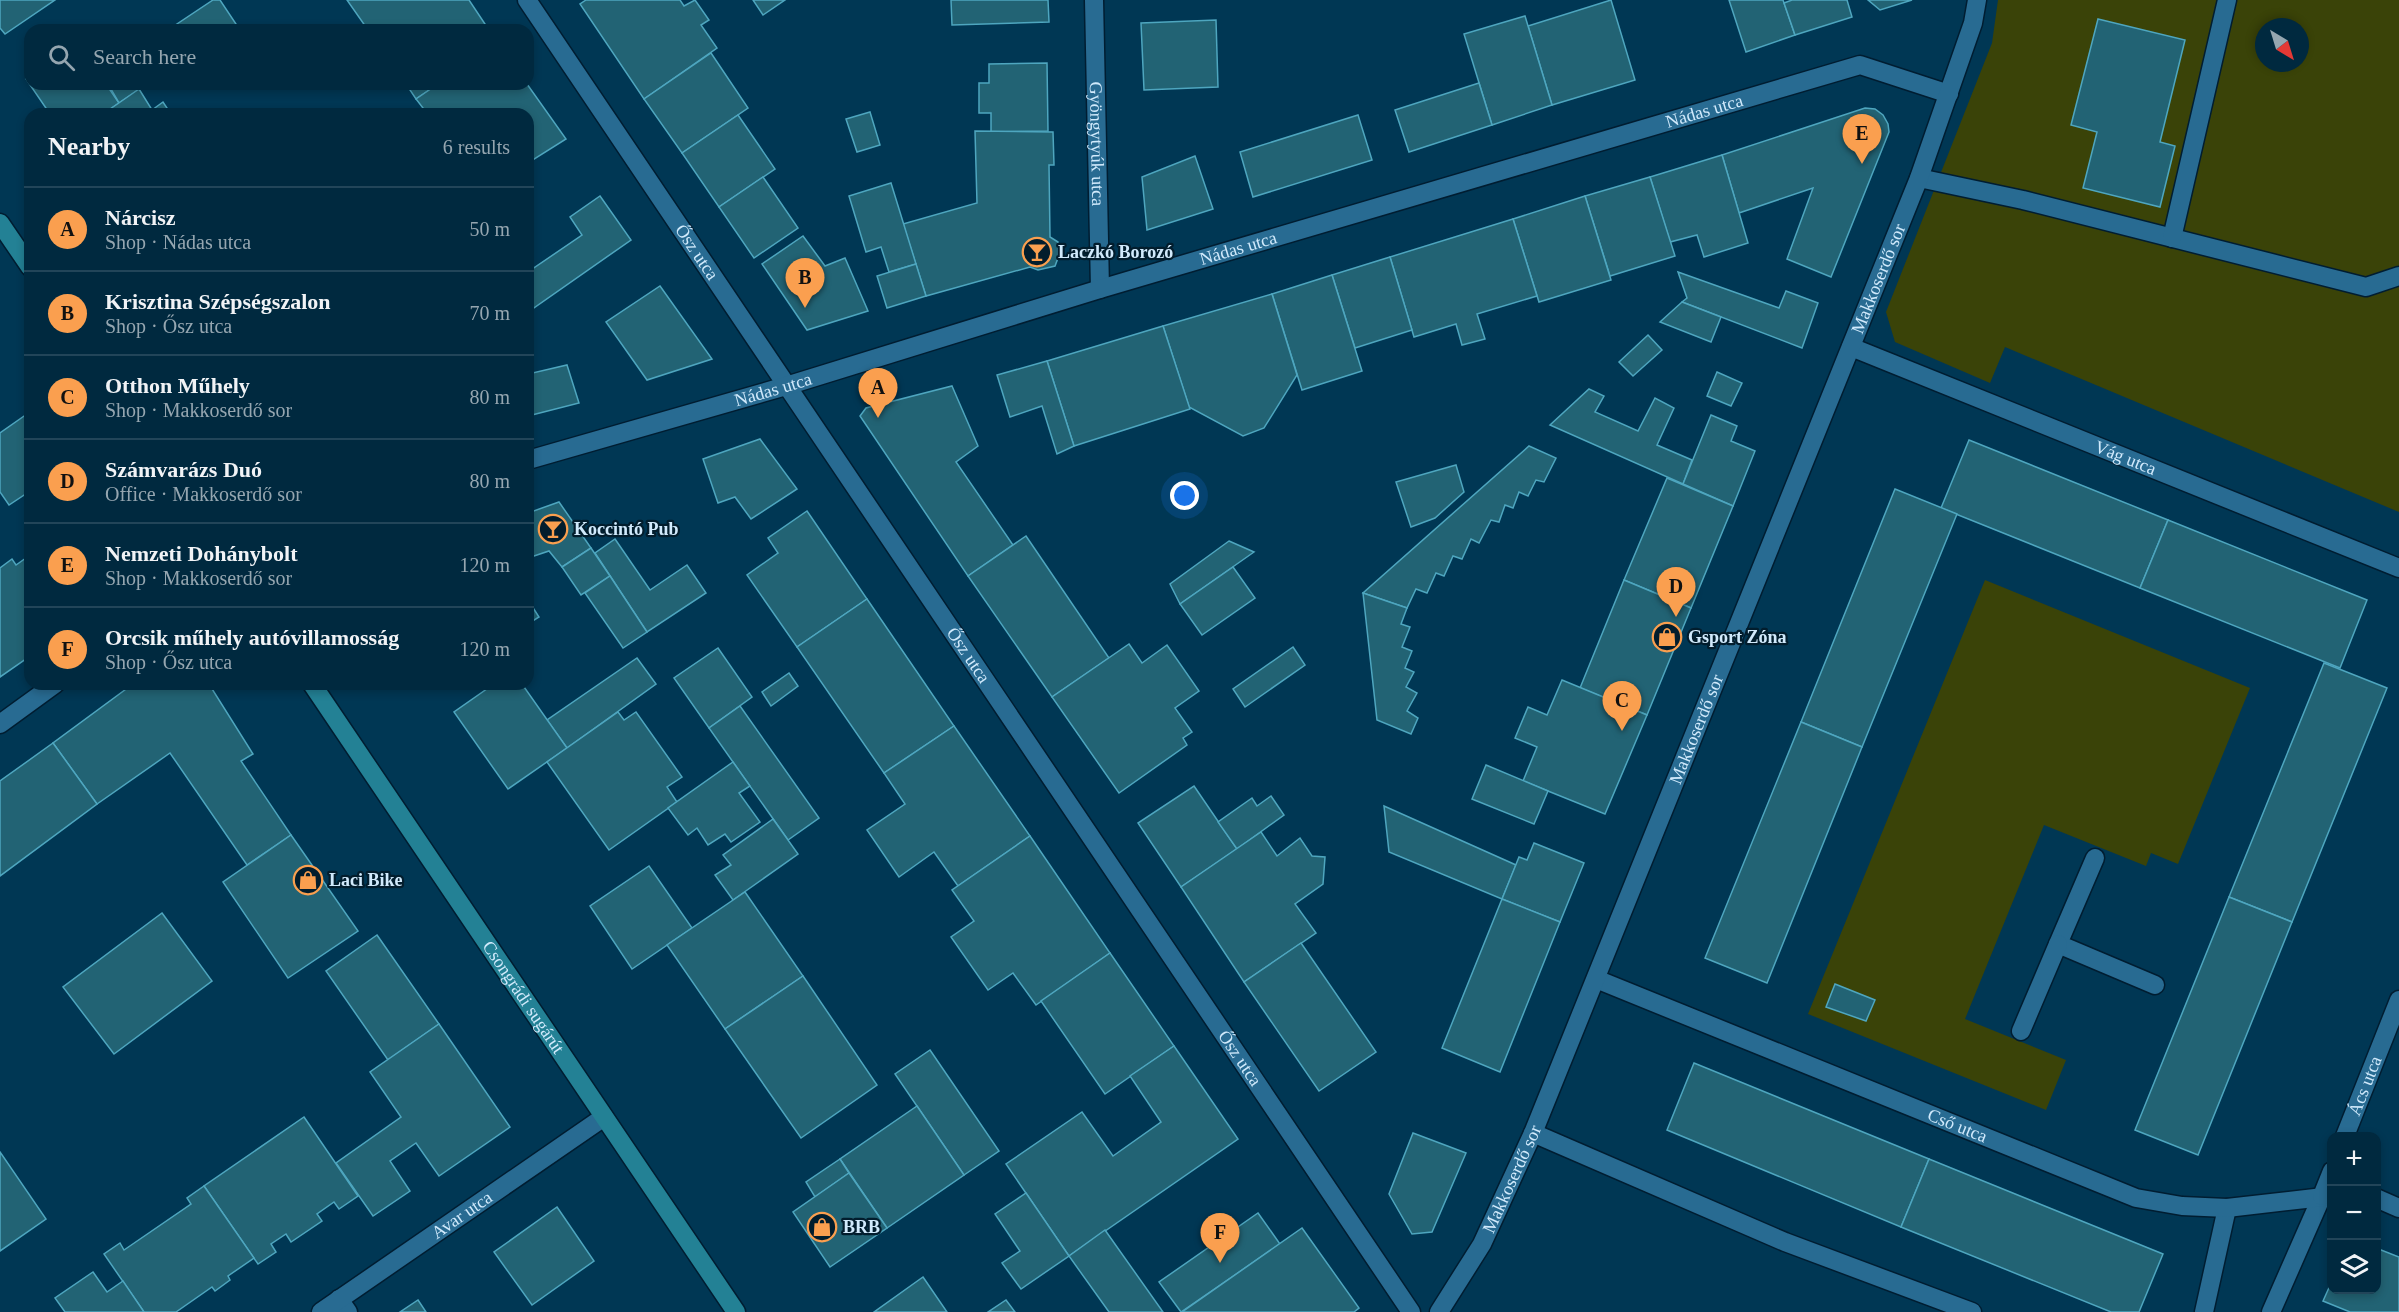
<!DOCTYPE html>
<meta charset="utf-8">
<style>
:root{--surface:#00293f;--page:#0e354a;--text:#f1f3f6;--muted:#95a6b0;--line:#224559;--accent:#fa9f4f}
body{margin:0;font-family:Georgia,serif;background:var(--page);color:var(--text)}
.controls{position:absolute;right:18px;bottom:18px;display:grid;overflow:hidden;border-radius:12px;box-shadow:0 3px 9px #0003}
.controls button{width:54px;height:54px;display:grid;place-items:center;padding:0;border:0;border-bottom:2px solid var(--line);background:var(--surface);color:var(--text);font:30px sans-serif}
.compass{position:absolute;left:2255px;top:18px;width:54px;height:54px;border-radius:50%;background:var(--surface);box-shadow:0 3px 9px #0003;rotate:142deg}
.you{position:absolute;left:1185px;top:496px;width:21px;height:21px;margin:-15px;border:4px solid #fff;border-radius:50%;background:#1a73e8;box-shadow:0 0 0 9px #1a73e833}
.badge{display:grid;place-items:center;width:39px;height:39px;border-radius:50%;background:var(--accent);color:#111;font-size:20px;font-weight:700}
.pin{position:absolute;translate:-50% -50px;filter:drop-shadow(0 2px 3px #0008)}
.pin::after{content:'';position:absolute;top:32px;width:21px;height:18px;background:inherit;clip-path:polygon(0 0,100% 0,50% 100%)}
.list{margin:0;padding:0;list-style:none}
h2{display:flex;justify-content:space-between;align-items:center;height:78px;margin:0;padding:0 24px;font-size:26px}
h2 small{font-size:20px;font-weight:400;color:var(--muted)}
.list li{display:grid;grid-template-columns:39px 1fr auto;gap:18px;align-items:center;box-sizing:border-box;height:84px;padding:0 24px;border-top:2px solid var(--line)}
.list b{display:block;font-size:22px;white-space:nowrap}
.list p{margin:0;font-size:20px;white-space:nowrap;color:var(--muted)}
.list em{font-size:20px;font-style:normal;color:var(--muted)}
.icon{flex:none;width:33px;height:33px;fill:none;stroke:currentColor;stroke-width:2;stroke-linecap:round;stroke-linejoin:round}
.map{position:relative;flex:none;width:2399px;height:1312px;overflow:hidden}
.search{position:absolute;background:var(--surface);box-shadow:0 3px 9px #0003;left:24px;top:24px;width:510px;height:66px;display:flex;align-items:center;gap:15px;box-sizing:border-box;padding:0 21px;border-radius:18px;color:var(--muted);font-size:22px}
.panel{position:absolute;background:var(--surface);box-shadow:0 3px 9px #0003;left:24px;top:108px;width:510px;height:582px;border-radius:18px}
.map>svg:first-child{display:block}
.green{fill:#3a4308;fill-rule:evenodd}
.building{fill:#226374;stroke:#4ea6bf;stroke-width:1.5}
.lines{fill:none;stroke-linecap:round;stroke-linejoin:round}
.lane-casing{stroke:#001d31;stroke-width:21}
.street-casing{stroke:#001d31;stroke-width:21}
.secondary-casing{stroke:#001d31;stroke-width:21}
.lane{stroke:#286b92;stroke-width:18}
.street{stroke:#286b92;stroke-width:18}
.secondary{stroke:#238195;stroke-width:18}
.labels{text-anchor:middle;stroke-width:4.5;stroke-linejoin:round;paint-order:stroke}
.street-label{font-size:18px;fill:#d1eafc;stroke:#021d2d}
.poi-label{font-size:18px;font-weight:bold;fill:#d1eafc;stroke:#021d2d;text-anchor:start}
</style>
<div class="map">
<svg width="2399" height="1312" viewBox="0 0 2399 1312">
<rect width="100%" height="100%" fill="#003754"/>
<g class="green">
<path d="M 1998,0 L 2399,0 L 2399,512 L 2005,347 L 1990,383 L 1895,342 L 1886,312 L 1992,43 ZM 2264,27 L 2300,27 L 2300,63 L 2264,63 Z"/>
<polygon points="1985,580 2250,688 2178,864 2151,853 2146,866 2044,825 1965,1019 2066,1060 2046,1110 1808,1014"/>
</g>
<g class="building">
<polygon points="0,0 55,0 5,34 0,28"/>
<polygon points="213,0 220,0 236,24 227,30 168,30"/>
<polygon points="347,0 469,0 489,30 368,30"/>
<polygon points="586,0 680,0 684,6 695,0 709,20 701,25 717,48 644,99 580,4"/>
<polygon points="753,0 785,0 763,15"/>
<polygon points="951,0 1048,0 1049,22 952,25"/>
<polygon points="1611,0 1635,80 1552,105 1528,26"/>
<polygon points="1729,0 1783,0 1795,35 1746,52"/>
<polygon points="1792,0 1847,0 1852,17 1795,35 1784,3"/>
<polygon points="1868,0 1912,0 1880,10"/>
<polygon points="1525,16 1552,105 1492,125 1464,34"/>
<polygon points="2098,19 2185,40 2160,142 2175,146 2160,207 2083,188 2097,132 2071,125"/>
<polygon points="1216,20 1218,87 1144,90 1141,23"/>
<polygon points="711,53 748,108 682,153 644,99"/>
<polygon points="1047,63 1048,131 991,132 991,113 979,113 979,83 989,83 989,64"/>
<polygon points="30,76 30,84 106,84 119,103 103,114 50,114 26,79"/>
<polygon points="1479,83 1492,125 1409,152 1395,110"/>
<polygon points="108,84 147,84 119,103"/>
<polygon points="406,84 438,84 416,99"/>
<polygon points="438,84 527,84 566,139 528,163 528,114 418,114 423,108 416,99"/>
<polygon points="139,89 152,110 163,102 171,114 103,114"/>
<polygon points="1865,108 1875,109 1883,115 1888,124 1889,132 1831,277 1787,259 1813,188 1739,213 1722,155"/>
<polygon points="870,112 880,145 857,152 846,119"/>
<polygon points="738,115 775,169 719,207 682,153"/>
<polygon points="1358,115 1372,160 1253,197 1240,152"/>
<polygon points="975,131 1053,132 1054,165 1049,165 1050,237 1058,242 1058,258 1055,266 1038,270 1030,267 926,296 903,224 977,203"/>
<polygon points="1722,155 1748,243 1704,257 1697,235 1670,242 1650,177"/>
<polygon points="1195,156 1213,209 1147,230 1142,177"/>
<polygon points="763,177 798,228 754,258 719,207"/>
<polygon points="1650,177 1675,256 1610,276 1585,196"/>
<polygon points="891,183 916,264 889,272 881,247 866,252 849,196"/>
<polygon points="600,196 631,240 528,312 528,272 582,235 570,217"/>
<polygon points="1585,196 1611,280 1539,302 1513,219"/>
<polygon points="1513,219 1537,296 1477,314 1485,339 1462,345 1456,324 1414,337 1390,257"/>
<polygon points="803,236 825,266 845,258 868,311 807,330 762,264"/>
<polygon points="1390,257 1412,330 1355,348 1332,275"/>
<polygon points="916,264 926,296 887,308 877,276"/>
<polygon points="1678,272 1779,308 1786,291 1818,303 1802,348 1682,302 1687,298"/>
<polygon points="1332,275 1362,371 1302,390 1272,294"/>
<polygon points="660,286 712,359 647,380 606,322"/>
<polygon points="1272,294 1297,375 1264,428 1243,436 1189,407 1163,326"/>
<polygon points="1682,302 1721,317 1711,342 1660,322"/>
<polygon points="1163,326 1190,409 1074,446 1047,361"/>
<polygon points="1648,335 1662,350 1633,376 1619,362"/>
<polygon points="1047,361 1074,446 1057,454 1042,406 1010,417 997,375"/>
<polygon points="567,365 579,403 528,416 528,374"/>
<polygon points="1717,372 1742,383 1731,406 1707,396"/>
<polygon points="952,386 978,446 956,462 1013,545 968,576 860,416 866,408"/>
<polygon points="1589,389 1604,396 1595,412 1638,431 1655,398 1674,408 1657,445 1692,460 1683,484 1550,425"/>
<polygon points="27,414 30,419 30,491 9,505 0,492 0,433"/>
<polygon points="1711,415 1737,426 1731,441 1755,451 1733,506 1683,484"/>
<polygon points="760,439 797,489 751,519 735,497 718,503 703,459"/>
<polygon points="1969,440 2168,520 2140,588 1941,508"/>
<polygon points="1529,446 1556,458 1544,482 1536,480 1528,496 1519,492 1513,508 1505,505 1499,522 1491,520 1479,543 1471,539 1462,559 1453,556 1444,576 1436,573 1427,593 1416,589 1407,608 1363,593"/>
<polygon points="1456,465 1464,492 1435,518 1411,527 1396,482"/>
<polygon points="1667,478 1733,506 1691,608 1624,580"/>
<polygon points="1895,489 1957,514 1862,747 1801,722"/>
<polygon points="559,502 591,548 562,567 549,551 531,557 528,545 528,513"/>
<polygon points="807,511 867,599 797,647 747,575 778,553 768,538"/>
<polygon points="2168,520 2367,600 2340,668 2140,588"/>
<polygon points="1026,536 1109,658 1052,697 968,576"/>
<polygon points="615,539 650,590 687,565 706,593 647,632 595,553"/>
<polygon points="1229,541 1254,552 1180,604 1170,584"/>
<polygon points="591,548 610,576 581,595 562,567"/>
<polygon points="26,558 30,563 30,656 0,677 0,568 12,559 16,565"/>
<polygon points="1233,567 1255,598 1202,635 1180,604"/>
<polygon points="610,576 647,632 623,648 585,593"/>
<polygon points="1624,580 1691,608 1647,715 1580,688"/>
<polygon points="1363,593 1407,608 1401,624 1410,627 1402,647 1412,651 1405,668 1414,672 1406,687 1417,693 1407,711 1418,718 1411,734 1377,720"/>
<polygon points="867,599 954,726 884,773 797,647"/>
<polygon points="528,600 539,617 528,624"/>
<polygon points="1129,644 1142,663 1167,645 1199,691 1175,708 1192,732 1183,738 1187,745 1119,793 1052,697"/>
<polygon points="1293,647 1305,665 1245,707 1233,689"/>
<polygon points="718,648 752,697 709,728 674,678"/>
<polygon points="637,658 656,684 567,748 547,720"/>
<polygon points="2324,663 2387,688 2292,922 2229,897"/>
<polygon points="789,673 798,686 771,706 762,692"/>
<polygon points="1562,680 1647,715 1605,814 1523,781 1537,747 1515,738 1528,707 1547,715"/>
<polygon points="133,684 209,684 253,754 241,761 291,835 247,865 170,753 97,804 53,743"/>
<polygon points="494,684 522,684 567,748 508,789 454,712"/>
<polygon points="740,706 819,818 788,840 709,728"/>
<polygon points="618,712 624,720 636,712 682,777 667,787 677,802 609,850 547,762"/>
<polygon points="1801,722 1862,747 1767,983 1705,958"/>
<polygon points="954,726 1030,836 958,886 934,852 899,877 867,830 905,804 884,773"/>
<polygon points="53,743 97,804 0,876 0,781"/>
<polygon points="733,762 750,786 739,793 760,822 731,842 725,834 708,845 697,828 688,835 668,808"/>
<polygon points="1486,765 1548,791 1534,824 1472,799"/>
<polygon points="1194,786 1237,849 1181,887 1138,823"/>
<polygon points="1271,796 1284,815 1237,849 1218,822 1252,798 1257,806"/>
<polygon points="1384,806 1516,865 1502,899 1389,852"/>
<polygon points="773,819 798,854 733,900 715,875 731,865 723,855"/>
<polygon points="1261,832 1277,856 1300,838 1312,856 1325,857 1323,884 1295,904 1316,933 1244,982 1181,887"/>
<polygon points="291,835 358,931 288,978 223,882"/>
<polygon points="1030,836 1110,953 1036,1005 1013,973 988,990 951,937 974,921 952,890"/>
<polygon points="1534,843 1584,863 1560,922 1502,899 1519,857 1527,860"/>
<polygon points="649,866 692,928 632,969 590,906"/>
<polygon points="745,892 803,976 725,1029 667,945"/>
<polygon points="2229,897 2292,922 2198,1155 2135,1130"/>
<polygon points="1502,899 1560,922 1500,1072 1442,1048"/>
<polygon points="162,913 212,981 114,1054 63,987"/>
<polygon points="377,935 439,1024 388,1060 326,971"/>
<polygon points="1301,943 1376,1052 1319,1091 1244,982"/>
<polygon points="1110,953 1174,1046 1105,1094 1041,1001"/>
<polygon points="803,976 877,1085 801,1138 725,1029"/>
<polygon points="1835,984 1875,1000 1866,1021 1826,1007"/>
<polygon points="439,1024 510,1127 439,1176 416,1143 390,1161 410,1191 373,1216 336,1163 401,1117 370,1072"/>
<polygon points="1174,1046 1238,1139 1069,1256 1006,1164 1082,1112 1113,1156 1161,1122 1130,1076"/>
<polygon points="930,1050 999,1151 964,1175 895,1074"/>
<polygon points="1694,1063 1929,1159 1901,1227 1667,1130"/>
<polygon points="917,1106 964,1175 887,1228 840,1159"/>
<polygon points="304,1117 358,1196 339,1209 334,1202 317,1214 322,1221 291,1242 286,1234 271,1244 276,1252 258,1264 204,1186"/>
<polygon points="1413,1133 1466,1153 1432,1232 1412,1234 1389,1194"/>
<polygon points="0,1152 46,1219 0,1251"/>
<polygon points="840,1159 849,1173 815,1197 806,1182"/>
<polygon points="1929,1159 2163,1254 2139,1312 2111,1312 1901,1227"/>
<polygon points="849,1173 887,1228 830,1267 793,1212"/>
<polygon points="204,1186 254,1258 228,1276 230,1280 215,1291 212,1287 176,1312 144,1312 104,1254 120,1243 124,1250 191,1204 187,1198"/>
<polygon points="1026,1193 1069,1256 1021,1289 1002,1263 1020,1251 995,1214"/>
<polygon points="557,1207 594,1261 532,1305 494,1252"/>
<polygon points="1258,1213 1280,1244 1181,1312 1159,1282"/>
<polygon points="1302,1228 1359,1308 1354,1312 1182,1312"/>
<polygon points="1105,1230 1163,1312 1109,1312 1069,1256"/>
<polygon points="2376,1248 2399,1257 2399,1312 2350,1312 2323,1301 2332,1281 2332,1290 2376,1290"/>
<polygon points="93,1272 107,1292 123,1281 144,1312 65,1312 55,1298"/>
<polygon points="923,1277 947,1312 874,1312"/>
<polygon points="418,1300 426,1312 400,1312"/>
<polygon points="1006,1300 1015,1312 988,1312"/>
</g>
<g class="lines">
<g class="lane-casing">
<g id="lane">
<polyline points="1919,178 2023,200 2366,287 2399,276"/>
<polyline points="2172,238 2227,0"/>
<polyline points="2095,858 2058,944 2155,985"/>
<polyline points="2021,1031 2058,944"/>
<polyline points="1533,1133 1785,1242 1972,1312"/>
<polyline points="339,1299 348,1312"/>
<polyline points="2204,1312 2227,1208"/>
<polyline points="2271,1312 2322,1196"/>
</g>
</g>
<g class="street-casing">
<g id="street">
<path id="s1" d="M 527,0 L 1411,1312"/>
<path id="s2" d="M 1094,0 L 1100,289"/>
<path id="s3" d="M 1851,347 L 2399,568"/>
<path id="s4" d="M 528,460 L 786,386 L 1100,289 L 1860,65 L 1949,94"/>
<polyline points="0,724 55,684"/>
<path id="s5" d="M 1596,979 L 2136,1198 L 2182,1206 L 2227,1208 L 2332,1196"/>
<path id="s6" d="M 2345,1136 L 2399,1000"/>
<polyline points="2322,1196 2332,1171"/>
<polyline points="2376,1198 2399,1208"/>
<path id="s7" d="M 321,1312 L 604,1117"/>
<path id="s8" d="M 1439,1312 L 1482,1244 L 1533,1133 L 1919,178 L 1973,23 L 1977,0"/>
</g>
</g>
<g class="secondary-casing">
<g id="secondary">
<polyline points="0,223 30,267"/>
<path id="s9" d="M 312,684 L 736,1312"/>
</g>
</g>
<use href="#lane" class="lane"/>
<use href="#street" class="street"/>
<use href="#secondary" class="secondary"/>
</g>
<defs>
<g id="bar-ring" transform="scale(1.5)"><circle r="9.5" fill="#021d2d" stroke="#fa9f4f" stroke-width="1.5"/><path d="M-6-5H6L.8 .8V4.5H3.5V6h-7V4.5H-.8V.8Z" fill="#fa9f4f"/></g>
<g id="shop-ring" transform="scale(1.5)"><circle r="9.5" fill="#021d2d" stroke="#fa9f4f" stroke-width="1.5"/><path d="M-5-2.5h2.3a2.7 3.5 0 0 1 5.4 0H5L5.5 6h-11ZM-1.5-2.5h3a1.5 2.3 0 0 0-3 0Z" fill="#fa9f4f"/></g>
</defs>
<g fill-rule="evenodd">
<use href="#bar-ring" x="1037" y="252"/>
<use href="#bar-ring" x="553" y="529"/>
<use href="#shop-ring" x="1667" y="637"/>
<use href="#shop-ring" x="308" y="880"/>
<use href="#shop-ring" x="822" y="1227"/>
</g>
<g class="labels">
<g class="street-label">
<text dy="6" stroke="none"><textPath href="#s4" startOffset="1227">Nádas utca</textPath></text>
<text dy="6" stroke="none"><textPath href="#s2" startOffset="144">Gyöngytyúk utca</textPath></text>
<text dy="6" stroke="none"><textPath href="#s4" startOffset="741">Nádas utca</textPath></text>
<text dy="6" stroke="none"><textPath href="#s1" startOffset="304">Ősz utca</textPath></text>
<text dy="6" stroke="none"><textPath href="#s8" startOffset="1124">Makkoserdő sor</textPath></text>
<text dy="6" stroke="none"><textPath href="#s4" startOffset="255">Nádas utca</textPath></text>
<text dy="6" stroke="none"><textPath href="#s3" startOffset="296">Vág utca</textPath></text>
<text dy="6" stroke="none"><textPath href="#s1" startOffset="790">Ősz utca</textPath></text>
<text dy="6" stroke="none"><textPath href="#s8" startOffset="638">Makkoserdő sor</textPath></text>
<text dy="6" stroke="none"><textPath href="#s9" startOffset="378">Csongrádi sugárút</textPath></text>
<text dy="6" stroke="none"><textPath href="#s1" startOffset="1276">Ősz utca</textPath></text>
<text dy="6" stroke="none"><textPath href="#s6" startOffset="54">Ács utca</textPath></text>
<text dy="6" stroke="none"><textPath href="#s5" startOffset="390">Cső utca</textPath></text>
<text dy="6" stroke="none"><textPath href="#s8" startOffset="152">Makkoserdő sor</textPath></text>
<text dy="6" stroke="none"><textPath href="#s7" startOffset="171">Avar utca</textPath></text>
</g>
<g class="poi-label">
<text x="1058" y="258">Laczkó Borozó</text>
<text x="574" y="535">Koccintó Pub</text>
<text x="1688" y="643">Gsport Zóna</text>
<text x="329" y="886">Laci Bike</text>
<text x="843" y="1233">BRB</text>
</g>
</g>
</svg>
<div class="controls">
<button>+</button>
<button>−</button>
<button><svg class="icon" aria-label="layers" viewBox="0 0 24 24"><path d="M12 4l9 5-9 5-9-5zM3 14l9 5 9-5"/></svg></button>
</div>
<svg class="compass" viewBox="-18 -18 36 36"><path d="M0-13l5 13h-10z" fill="#e53935"/><path d="M0 13l5-13h-10z" fill="#95a6b0"/></svg>
<div class="you"></div>
<div class="pin badge" style="left:878px;top:418px">A</div>
<div class="pin badge" style="left:805px;top:308px">B</div>
<div class="pin badge" style="left:1622px;top:731px">C</div>
<div class="pin badge" style="left:1676px;top:617px">D</div>
<div class="pin badge" style="left:1862px;top:164px">E</div>
<div class="pin badge" style="left:1220px;top:1263px">F</div>
<div class="search"><svg class="icon" aria-label="search" viewBox="0 0 24 24"><circle cx="10" cy="10" r="6"/><path d="M15 15l6 6"/></svg>Search here</div>
<section class="panel">
<h2>Nearby<small>6 results</small></h2>
<ul class="list">
<li><span class="badge">A</span><div><b>Nárcisz</b><p>Shop · Nádas utca</p></div><em>50 m</em></li>
<li><span class="badge">B</span><div><b>Krisztina Szépségszalon</b><p>Shop · Ősz utca</p></div><em>70 m</em></li>
<li><span class="badge">C</span><div><b>Otthon Műhely</b><p>Shop · Makkoserdő sor</p></div><em>80 m</em></li>
<li><span class="badge">D</span><div><b>Számvarázs Duó</b><p>Office · Makkoserdő sor</p></div><em>80 m</em></li>
<li><span class="badge">E</span><div><b>Nemzeti Dohánybolt</b><p>Shop · Makkoserdő sor</p></div><em>120 m</em></li>
<li><span class="badge">F</span><div><b>Orcsik műhely autóvillamosság</b><p>Shop · Ősz utca</p></div><em>120 m</em></li>
</ul>
</section>
</div>
